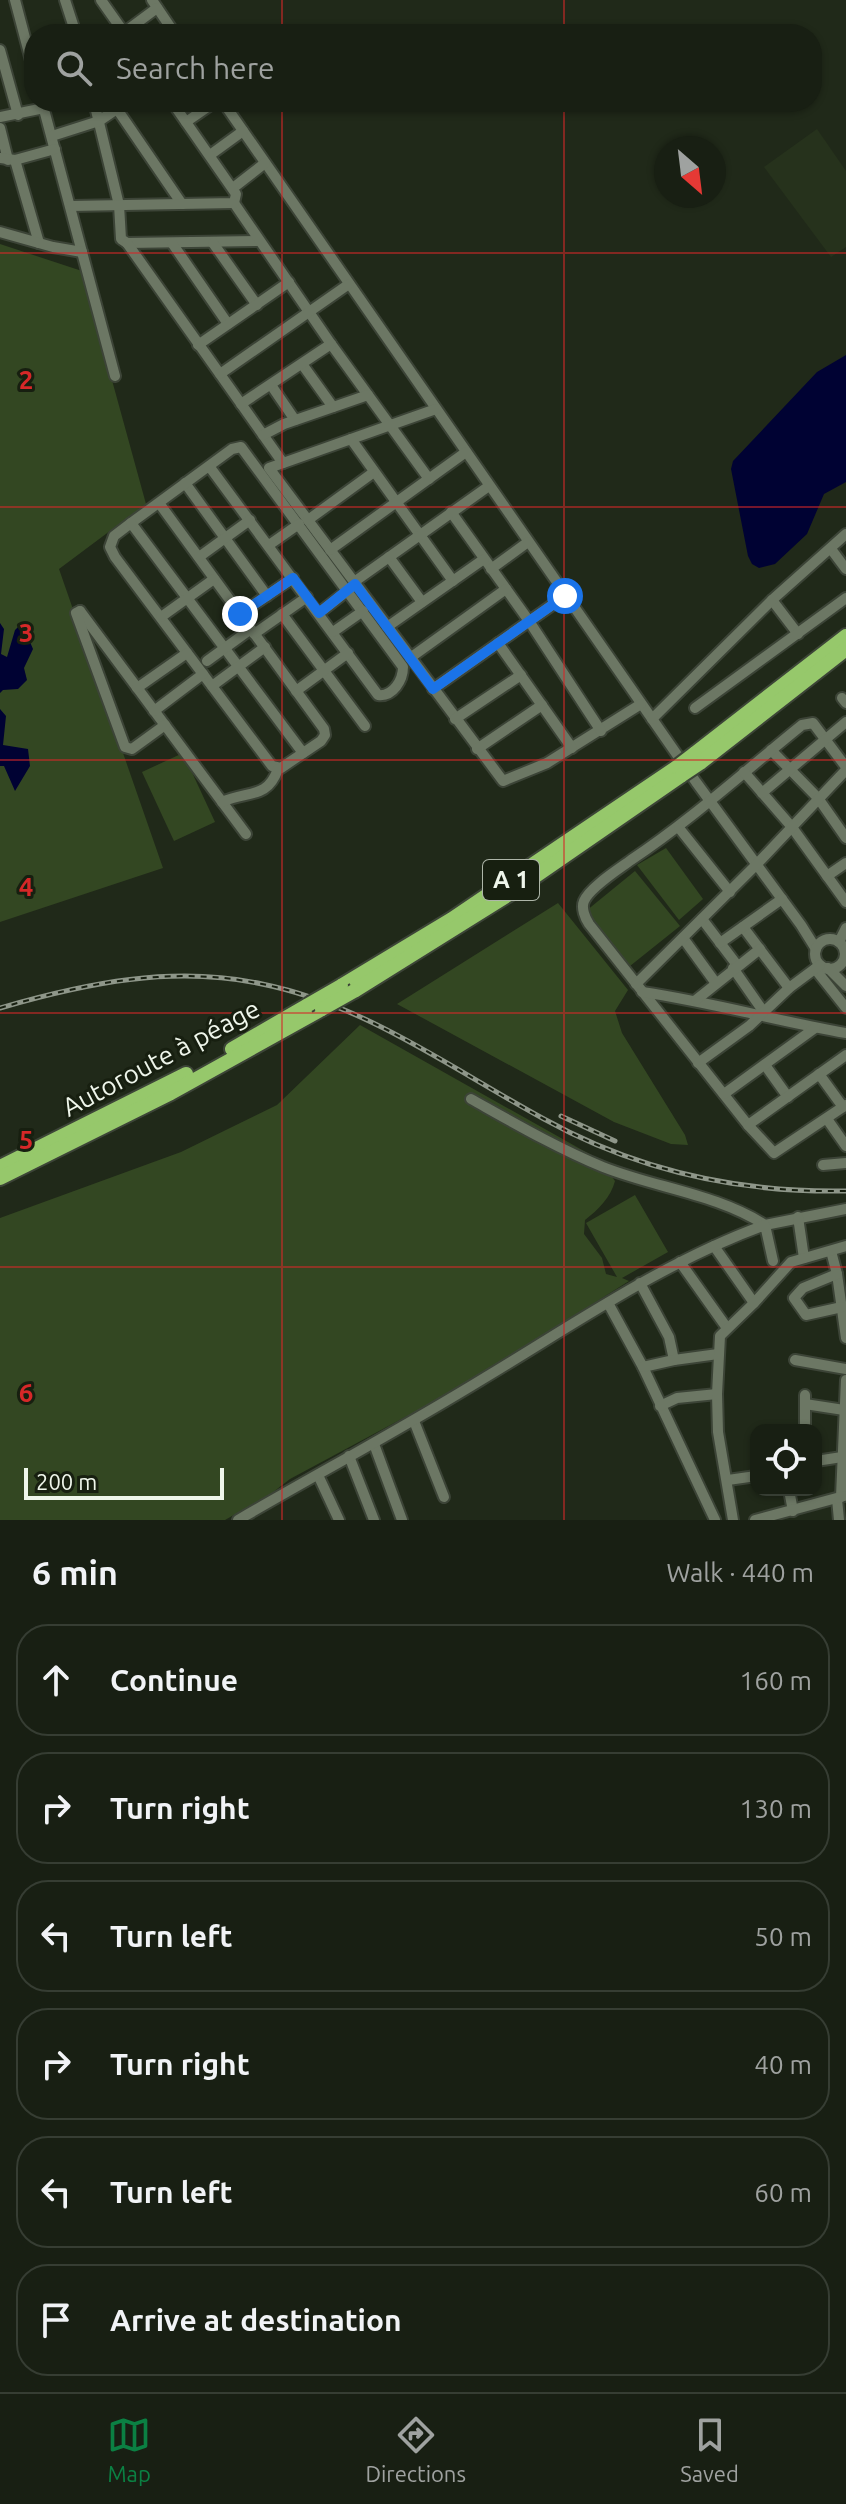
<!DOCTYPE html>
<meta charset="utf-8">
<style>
:root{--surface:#181f13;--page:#252c21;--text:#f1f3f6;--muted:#9fa2a0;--line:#363d33;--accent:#0b8043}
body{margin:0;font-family:Ubuntu,sans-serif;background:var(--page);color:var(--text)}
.controls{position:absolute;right:24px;bottom:24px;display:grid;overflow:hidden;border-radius:16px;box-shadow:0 2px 6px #0004}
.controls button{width:72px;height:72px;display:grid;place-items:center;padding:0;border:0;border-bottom:2px solid var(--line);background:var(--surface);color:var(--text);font:40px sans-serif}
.compass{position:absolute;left:654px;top:136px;width:72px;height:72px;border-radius:50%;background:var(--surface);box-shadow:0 2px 6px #0004;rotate:152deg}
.scale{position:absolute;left:24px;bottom:20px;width:200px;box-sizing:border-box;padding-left:8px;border:4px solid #eff6eb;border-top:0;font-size:22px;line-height:28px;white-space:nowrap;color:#eff6eb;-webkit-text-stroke:6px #171f10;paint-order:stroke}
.stop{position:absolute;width:24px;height:24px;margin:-18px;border:6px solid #1a73e8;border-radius:50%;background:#fff}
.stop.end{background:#1a73e8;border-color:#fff;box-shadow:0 2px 8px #0008}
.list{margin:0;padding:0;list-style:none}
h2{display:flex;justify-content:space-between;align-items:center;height:104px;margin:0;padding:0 32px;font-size:34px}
h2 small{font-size:26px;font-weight:400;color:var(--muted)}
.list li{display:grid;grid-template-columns:52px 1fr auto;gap:24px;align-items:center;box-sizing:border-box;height:112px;margin:0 16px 16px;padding:0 16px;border:2px solid var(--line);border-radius:32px}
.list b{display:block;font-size:30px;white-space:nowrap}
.list em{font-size:26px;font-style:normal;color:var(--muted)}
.icon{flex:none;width:44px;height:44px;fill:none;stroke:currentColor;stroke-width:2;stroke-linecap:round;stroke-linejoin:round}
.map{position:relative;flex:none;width:846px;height:1520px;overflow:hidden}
.search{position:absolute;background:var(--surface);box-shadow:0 2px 6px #0004;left:24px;right:24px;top:24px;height:88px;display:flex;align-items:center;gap:20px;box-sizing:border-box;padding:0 28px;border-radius:32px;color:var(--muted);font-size:30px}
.sheet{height:872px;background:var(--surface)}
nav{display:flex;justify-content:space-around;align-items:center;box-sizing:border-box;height:112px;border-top:2px solid var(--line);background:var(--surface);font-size:22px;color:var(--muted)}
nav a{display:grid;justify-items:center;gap:4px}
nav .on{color:var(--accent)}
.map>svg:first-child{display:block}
.built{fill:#26321c}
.green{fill:#334722}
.water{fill:#000233}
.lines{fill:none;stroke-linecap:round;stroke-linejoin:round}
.minor-casing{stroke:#3c4437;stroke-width:14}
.highway-casing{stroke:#3c4437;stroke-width:18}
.minor{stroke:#6c7764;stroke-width:10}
.highway{stroke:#96c86b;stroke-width:14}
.rail-casing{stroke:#8e9689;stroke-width:5}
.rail{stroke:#171f10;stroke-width:2;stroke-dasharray:6;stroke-linecap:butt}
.highway-bridge-casing{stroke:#3c4437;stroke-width:18;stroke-linecap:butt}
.highway-bridge{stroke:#96c86b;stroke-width:14}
.route{stroke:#1a73e8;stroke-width:10}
.grid{fill:none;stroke:#d62828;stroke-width:2;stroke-opacity:0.55}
.labels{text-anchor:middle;stroke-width:6;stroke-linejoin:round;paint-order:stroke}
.shield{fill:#171f10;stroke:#aeb6a9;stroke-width:2}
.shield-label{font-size:24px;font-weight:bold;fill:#eff6eb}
.street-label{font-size:26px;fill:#eff6eb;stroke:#171f10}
.grid-label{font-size:26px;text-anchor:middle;font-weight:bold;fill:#d62828;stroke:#171f10;stroke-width:6;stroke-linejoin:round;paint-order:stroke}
</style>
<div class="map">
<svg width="846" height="1520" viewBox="0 0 846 1520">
<rect width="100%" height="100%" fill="#202919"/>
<polygon class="built" points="817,129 846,171 846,247 831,257 764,167"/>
<g class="green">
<polygon points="0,244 82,271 146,504 59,569 163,868 0,922"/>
<polygon points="183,753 215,822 174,841 142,772"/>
<polygon points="666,848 703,899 679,920 637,865"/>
<polygon points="635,871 680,926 630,966 586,911"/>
<polygon points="558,903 628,990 615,1011 622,1033 685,1135 688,1145 671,1144 614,1122 397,1004"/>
<path d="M 360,1025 L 600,1160 L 615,1181 C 611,1197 598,1210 585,1220 L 584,1234 L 602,1258 L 606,1274 L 617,1277 L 586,1223 L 635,1195 L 668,1252 L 622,1278 L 629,1281 L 463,1386 L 290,1479 L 272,1493 L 225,1520 L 0,1520 L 0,1218 L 181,1152 L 277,1105 Z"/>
</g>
<g class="water">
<polygon points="846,355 846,482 824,494 807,534 775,564 759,568 752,564 748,556 731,469 733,461 817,372"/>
<polygon points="0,623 4,629 1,654 7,657 15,630 22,623 33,649 24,668 27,680 18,689 3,690 0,693"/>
<polygon points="0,709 6,716 3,745 28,749 30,766 15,791 4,766 0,766"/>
</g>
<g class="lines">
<g class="minor-casing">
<g id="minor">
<polyline points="15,0 34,72"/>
<polyline points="65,0 76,34"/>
<polyline points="101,0 125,34"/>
<polyline points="152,0 175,34"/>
<polyline points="122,34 157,8"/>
<polyline points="0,50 18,115"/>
<polyline points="42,102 115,376"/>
<polyline points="94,102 119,205 121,239 127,243 259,241"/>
<polyline points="223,102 696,782 801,925 816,949"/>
<polyline points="117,109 182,204"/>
<polyline points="0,117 44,108"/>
<polyline points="186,122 215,102"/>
<polyline points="0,128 8,160"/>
<polyline points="52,136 99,121 127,102"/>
<polyline points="210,155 243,131"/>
<polyline points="0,158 15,160 55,149"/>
<polyline points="15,160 39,243"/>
<polyline points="233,188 265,163"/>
<polyline points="234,203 331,344 429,479"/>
<polyline points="71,206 234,203 236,194 172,102"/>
<polyline points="0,232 53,247 82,252"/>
<polyline points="127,243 283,463"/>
<polyline points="172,243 228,324"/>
<polyline points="213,243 257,305"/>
<polyline points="198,345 289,282"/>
<polyline points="302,364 333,407"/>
<polyline points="220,374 349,284"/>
<polyline points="271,385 295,420"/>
<polyline points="241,404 331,344"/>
<polyline points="436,409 269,468 503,781 547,763 641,704"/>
<polyline points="263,435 284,424 368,395"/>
<polyline points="351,439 453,581"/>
<polyline points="185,483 267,596"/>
<path d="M 159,503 L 324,729 L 325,735 L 321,741 L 281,768 L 272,766 L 115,557 L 110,547 L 114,536 L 131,523 L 232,449 L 241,447 L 403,667 C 403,680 393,697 378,695 L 209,466"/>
<polyline points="451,512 529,621 601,731"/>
<polyline points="308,520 374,472"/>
<polyline points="131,523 303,753"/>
<polyline points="269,545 299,524"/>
<polyline points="831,549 846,569"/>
<polyline points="330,550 466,452"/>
<polyline points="199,557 250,520"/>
<polyline points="389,557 422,602"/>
<polyline points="491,569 528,542"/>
<polyline points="354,582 489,486"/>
<polyline points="772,600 798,634"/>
<polyline points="80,611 246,834"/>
<polyline points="80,611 76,613 125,747 132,749 165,725"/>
<polyline points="319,613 352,587"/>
<polyline points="240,614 293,578"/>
<polyline points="282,614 365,726"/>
<polyline points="161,617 214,579"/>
<polyline points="387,627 484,559"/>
<polyline points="333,632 363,611"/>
<polyline points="254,634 307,597"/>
<polyline points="498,643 572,748"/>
<polyline points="410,658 506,589"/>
<polyline points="207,661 251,629"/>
<polyline points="212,686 265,647"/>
<polyline points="137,688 187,653"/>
<polyline points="433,689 565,596"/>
<polyline points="296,691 348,653"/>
<polyline points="842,698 846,703"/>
<polyline points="695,708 846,598"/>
<polyline points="154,711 203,674"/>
<polyline points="455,719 521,675"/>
<polyline points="652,719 772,600 846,534"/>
<polyline points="477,749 542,705"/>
<polyline points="771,750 818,798 846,838"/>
<path d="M 846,767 L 813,723 L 802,725 C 745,771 691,820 631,860 C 619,869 590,887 584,901 C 581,908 585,918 589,924 L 748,1125 L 774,1153 L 846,1105"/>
<polyline points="744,772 791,826 846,902"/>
<polyline points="762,793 846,722"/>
<path d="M 222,802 C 247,790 267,800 278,769"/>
<polyline points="679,828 730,892"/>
<polyline points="827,876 846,863"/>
<polyline points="702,919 737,965"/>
<polyline points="743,927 789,988"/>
<polyline points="683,938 715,982"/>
<circle cx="830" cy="954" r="15"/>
<polyline points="839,942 846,928"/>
<polyline points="720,943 782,899"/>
<polyline points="733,968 763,1011"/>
<polyline points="828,968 846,986"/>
<polyline points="815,969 846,1008"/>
<polyline points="636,984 757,864 846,770"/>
<path d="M 642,992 C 711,1002 777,1021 846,1033"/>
<polyline points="696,1000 760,949"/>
<polyline points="698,1063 749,1026 789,988 820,965"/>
<polyline points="765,1065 788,1097"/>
<polyline points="819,1074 843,1107"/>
<polyline points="724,1094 815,1028"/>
<path d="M 471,1099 C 514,1123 557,1148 603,1167 C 656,1188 717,1194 765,1225 L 846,1209"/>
<polyline points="827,1119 846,1146"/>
<polyline points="748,1125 846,1055"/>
<polyline points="823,1165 846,1163"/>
<polyline points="798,1217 804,1258"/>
<polyline points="714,1246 754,1303"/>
<polyline points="831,1251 837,1274 846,1338"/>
<polyline points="680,1262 727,1328"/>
<polyline points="837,1274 803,1288 794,1298 806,1315 842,1307"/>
<polyline points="640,1283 669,1337 674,1360"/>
<polyline points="608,1303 643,1367 715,1520"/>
<polyline points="795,1360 846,1369"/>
<polyline points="643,1367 674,1360 718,1354"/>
<polyline points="805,1404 844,1410"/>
<polyline points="660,1406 677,1398 717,1394"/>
<polyline points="414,1421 444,1497"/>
<polyline points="805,1430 805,1395"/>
<polyline points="374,1444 402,1520"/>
<polyline points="349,1456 374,1520"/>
<polyline points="816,1461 842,1457"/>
<polyline points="318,1475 339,1520"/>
<polyline points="728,1480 756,1476"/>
<polyline points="789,1490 793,1511"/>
<polyline points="841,1497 846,1380"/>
<polyline points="837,1499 839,1520"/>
<path d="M 238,1520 C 319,1473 401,1429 481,1380 C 573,1325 663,1262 765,1225 L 773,1261"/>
<polyline points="733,1520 718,1432 717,1394 720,1336 754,1303 791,1262 846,1246"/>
<polyline points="755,1520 844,1496"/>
</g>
</g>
<g class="highway-casing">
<g id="highway">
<polyline points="694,754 846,636"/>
<polyline points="700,763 846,649"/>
<polyline points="341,986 452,919 677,767"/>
<polyline points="354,991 511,893 682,775"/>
<polyline points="232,1049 308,1005"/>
<polyline points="0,1167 186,1074"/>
<polyline points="0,1178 171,1093 322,1009"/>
</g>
</g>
<use href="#minor" class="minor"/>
<use href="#highway" class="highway"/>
<g class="rail-casing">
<g id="rail">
<path d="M 0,1008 C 86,983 173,965 262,984 C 366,1005 452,1069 544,1119 C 638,1171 739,1193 846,1191"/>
<polyline points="561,1116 615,1141"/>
</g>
</g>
<use href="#rail" class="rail"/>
<g class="highway-bridge-casing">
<g id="highway-bridge">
<polyline points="677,767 694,754"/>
<polyline points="682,775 700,763"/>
<polyline points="308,1005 341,986"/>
<polyline points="322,1009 354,991"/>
</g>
</g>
<use href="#highway-bridge" class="highway-bridge"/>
</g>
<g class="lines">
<polyline class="route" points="240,614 293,578 319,613 355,584 433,689 565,596"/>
</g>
<path class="grid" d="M 282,0 L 282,34M 564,0 L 564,34M 282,102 L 282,1520M 564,102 L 564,1520M 0,253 L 846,253M 0,507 L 846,507M 0,760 L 846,760M 0,1013 L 846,1013M 0,1267 L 846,1267"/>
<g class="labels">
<rect class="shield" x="483" y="860" width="56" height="40" rx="6"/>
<g class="shield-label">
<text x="511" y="888">A 1</text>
</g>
<g class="street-label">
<text transform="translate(161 1058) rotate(-28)" y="9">Autoroute à péage</text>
</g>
</g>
<g class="grid-label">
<text x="26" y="389">2</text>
<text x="26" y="642">3</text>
<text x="26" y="896">4</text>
<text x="26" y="1149">5</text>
<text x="26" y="1402">6</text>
</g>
</svg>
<div class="controls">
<button><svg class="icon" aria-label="locate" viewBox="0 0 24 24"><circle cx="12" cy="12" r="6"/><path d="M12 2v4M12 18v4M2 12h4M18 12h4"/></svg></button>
</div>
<svg class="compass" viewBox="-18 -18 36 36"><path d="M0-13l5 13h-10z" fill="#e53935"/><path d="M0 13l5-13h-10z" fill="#9fa2a0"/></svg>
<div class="scale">200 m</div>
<div class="stop" style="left:565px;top:596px"></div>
<div class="stop end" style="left:240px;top:614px"></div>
<div class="search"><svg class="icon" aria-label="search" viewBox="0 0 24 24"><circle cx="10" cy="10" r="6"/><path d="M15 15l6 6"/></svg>Search here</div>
</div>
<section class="sheet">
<h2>6 min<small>Walk · 440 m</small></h2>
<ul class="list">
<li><svg class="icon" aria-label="ahead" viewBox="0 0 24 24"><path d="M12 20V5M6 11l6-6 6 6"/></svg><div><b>Continue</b></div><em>160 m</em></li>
<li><svg class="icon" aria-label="right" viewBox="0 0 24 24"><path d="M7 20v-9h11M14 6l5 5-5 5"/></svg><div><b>Turn right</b></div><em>130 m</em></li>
<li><svg class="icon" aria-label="left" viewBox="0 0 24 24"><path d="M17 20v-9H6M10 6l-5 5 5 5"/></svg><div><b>Turn left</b></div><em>50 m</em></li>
<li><svg class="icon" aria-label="right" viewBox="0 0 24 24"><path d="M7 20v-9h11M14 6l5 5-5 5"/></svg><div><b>Turn right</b></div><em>40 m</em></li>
<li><svg class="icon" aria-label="left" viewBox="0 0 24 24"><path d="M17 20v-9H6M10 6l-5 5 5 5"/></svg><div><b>Turn left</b></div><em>60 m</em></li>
<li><svg class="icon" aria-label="arrive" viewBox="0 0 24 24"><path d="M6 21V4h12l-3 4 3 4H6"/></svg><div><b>Arrive at destination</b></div></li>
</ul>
</section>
<nav>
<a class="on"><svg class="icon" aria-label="map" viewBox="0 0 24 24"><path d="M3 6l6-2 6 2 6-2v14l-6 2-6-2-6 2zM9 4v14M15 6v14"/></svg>Map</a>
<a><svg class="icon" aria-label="directions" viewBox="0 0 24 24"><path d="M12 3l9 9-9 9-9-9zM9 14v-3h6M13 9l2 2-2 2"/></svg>Directions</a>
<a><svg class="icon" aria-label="saved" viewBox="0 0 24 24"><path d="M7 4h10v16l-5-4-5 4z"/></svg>Saved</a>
</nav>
